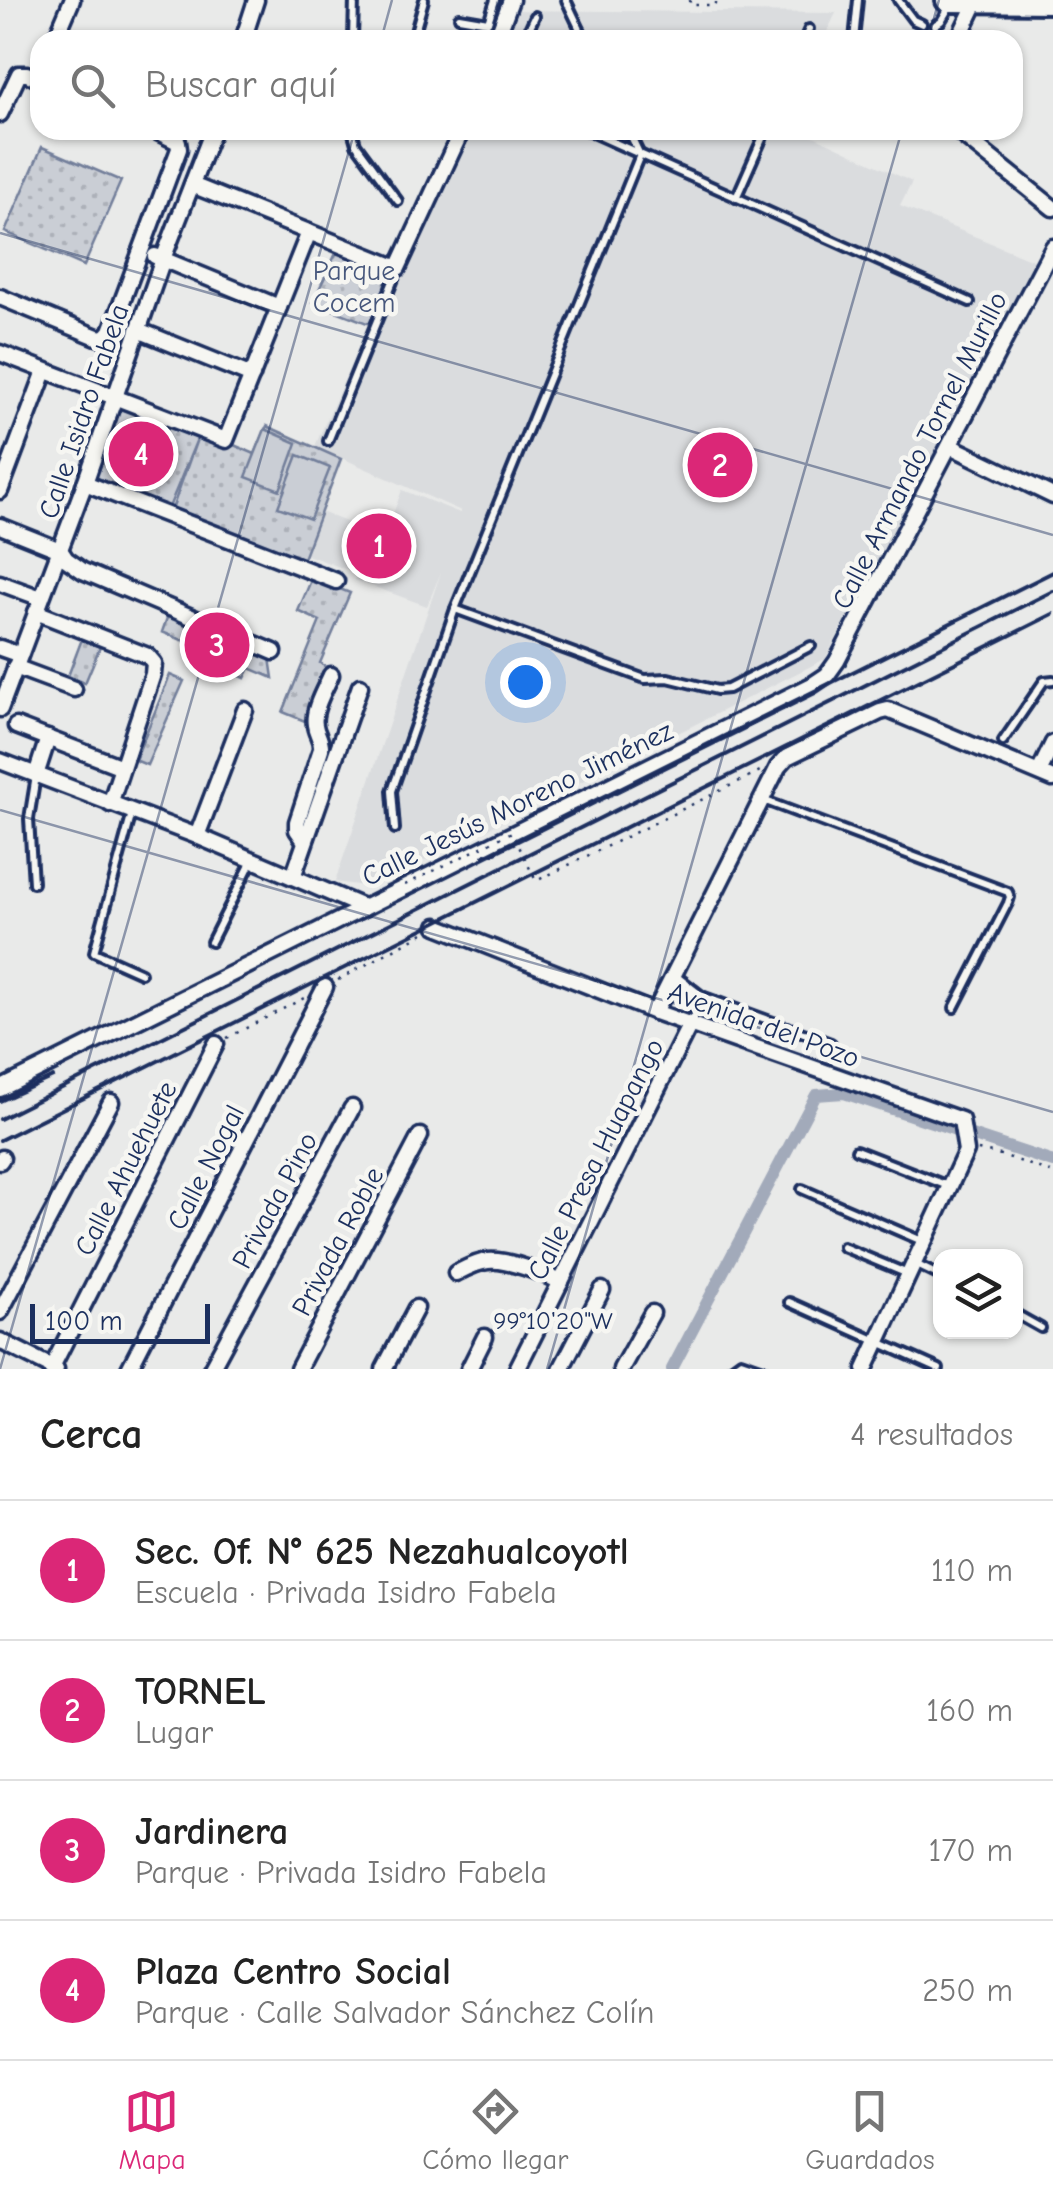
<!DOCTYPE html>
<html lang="es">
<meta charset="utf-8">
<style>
:root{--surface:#fff;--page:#f2f2f2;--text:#222;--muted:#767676;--line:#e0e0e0;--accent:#db2777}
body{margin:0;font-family:"Comic Neue",sans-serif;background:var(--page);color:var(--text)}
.controls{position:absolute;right:30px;bottom:30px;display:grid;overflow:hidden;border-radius:20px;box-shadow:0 2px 8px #0004}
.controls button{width:90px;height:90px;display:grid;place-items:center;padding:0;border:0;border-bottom:2px solid var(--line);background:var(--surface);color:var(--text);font:50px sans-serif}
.scale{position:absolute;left:30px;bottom:25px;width:180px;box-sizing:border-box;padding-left:10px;border:5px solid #1b2f5e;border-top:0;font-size:28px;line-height:35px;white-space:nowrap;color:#1b2f5e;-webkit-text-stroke:8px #f6f6f2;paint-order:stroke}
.you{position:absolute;left:525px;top:682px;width:35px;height:35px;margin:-25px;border:8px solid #fff;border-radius:50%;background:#1a73e8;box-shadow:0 0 0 15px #1a73e833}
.badge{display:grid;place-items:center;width:65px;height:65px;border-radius:50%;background:var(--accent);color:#fff;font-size:32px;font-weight:700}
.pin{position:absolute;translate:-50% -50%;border:5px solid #fff;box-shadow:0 2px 10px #0006}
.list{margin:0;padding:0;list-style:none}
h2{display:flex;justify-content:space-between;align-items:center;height:130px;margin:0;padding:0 40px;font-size:42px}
h2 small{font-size:32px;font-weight:400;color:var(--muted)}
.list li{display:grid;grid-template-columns:65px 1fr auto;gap:30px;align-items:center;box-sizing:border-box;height:140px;padding:0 40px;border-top:2px solid var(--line)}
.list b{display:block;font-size:38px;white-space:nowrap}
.list p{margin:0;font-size:32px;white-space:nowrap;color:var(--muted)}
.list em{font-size:32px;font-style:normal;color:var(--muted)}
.icon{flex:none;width:55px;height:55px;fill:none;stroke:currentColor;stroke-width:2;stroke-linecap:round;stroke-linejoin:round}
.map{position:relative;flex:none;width:1053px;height:1369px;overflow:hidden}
.search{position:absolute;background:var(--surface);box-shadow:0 2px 8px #0004;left:30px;right:30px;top:30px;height:110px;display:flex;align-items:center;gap:25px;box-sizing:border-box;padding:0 35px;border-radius:30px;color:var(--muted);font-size:38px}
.sheet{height:690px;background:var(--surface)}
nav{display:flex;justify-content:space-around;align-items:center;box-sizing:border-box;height:140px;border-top:2px solid var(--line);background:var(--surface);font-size:28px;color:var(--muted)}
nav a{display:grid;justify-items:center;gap:5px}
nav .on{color:var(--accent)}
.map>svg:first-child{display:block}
.built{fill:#dadcde}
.park{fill:url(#park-dots);stroke:#727e9a;stroke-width:2.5}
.pitch{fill:#caced5;stroke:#727e9a;stroke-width:2.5}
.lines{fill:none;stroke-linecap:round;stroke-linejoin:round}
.canal{stroke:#a2aaba;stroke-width:12}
.lane-casing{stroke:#1b2f5e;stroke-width:14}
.street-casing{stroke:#1b2f5e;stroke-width:21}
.primary-casing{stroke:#1b2f5e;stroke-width:30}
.path{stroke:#1b2f5e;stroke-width:2.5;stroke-dasharray:2.5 8;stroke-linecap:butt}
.lane{stroke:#f6f6f2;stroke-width:6}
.street{stroke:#f6f6f2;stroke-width:14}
.primary{stroke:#f6f6f2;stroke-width:22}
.rail{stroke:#1b2f5e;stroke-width:4}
.path-bridge{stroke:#1b2f5e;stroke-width:2.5;stroke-dasharray:2.5 8;stroke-linecap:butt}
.ticks{fill:none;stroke:#1b2f5e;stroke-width:2.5;stroke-opacity:0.45}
.labels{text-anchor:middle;stroke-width:9;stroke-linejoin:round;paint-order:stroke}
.park-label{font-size:28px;fill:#47577c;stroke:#f6f6f2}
.street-label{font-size:28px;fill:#1b2f5e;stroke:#f6f6f2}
.ticks-label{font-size:25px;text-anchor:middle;fill:#1b2f5e;stroke:#f6f6f2;stroke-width:9;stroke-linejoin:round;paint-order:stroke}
</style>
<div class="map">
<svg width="1053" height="1369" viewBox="0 0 1053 1369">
<defs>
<pattern id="park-dots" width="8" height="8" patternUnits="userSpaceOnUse" patternTransform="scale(2.5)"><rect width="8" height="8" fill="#caced5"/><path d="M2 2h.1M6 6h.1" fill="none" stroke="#adb1b9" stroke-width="1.8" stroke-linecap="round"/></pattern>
</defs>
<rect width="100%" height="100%" fill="#e9eae9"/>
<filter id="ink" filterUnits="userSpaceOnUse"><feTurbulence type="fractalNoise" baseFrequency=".01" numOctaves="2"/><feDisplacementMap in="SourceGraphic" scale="20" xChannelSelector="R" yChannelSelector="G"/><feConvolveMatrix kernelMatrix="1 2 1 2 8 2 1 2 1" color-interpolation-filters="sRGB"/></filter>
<g filter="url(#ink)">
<g class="built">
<polygon points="500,10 836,13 823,40 489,40"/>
<polygon points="456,130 801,130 912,182 900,206 1035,261 825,659 372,887 335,882 441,572 427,606 355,580 356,573 305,554 321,512 384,537 402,490 460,513 461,511 315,446"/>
</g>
<g class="park">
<polygon points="42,147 121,181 84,266 5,232"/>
<polygon points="339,247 394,271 372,325 313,302"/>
<polygon points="114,394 255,454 267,426 341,459 301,564 171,512 197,439 168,510 84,477"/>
<polygon points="312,578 350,593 320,663 326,667 305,721 283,712 320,621 298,611"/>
<polygon points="168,615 270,658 273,678 250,668 245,678 236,674 239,663 162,632"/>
<polygon points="82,639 100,647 85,683 68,676"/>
<polygon points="170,675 184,681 147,765 135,760"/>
</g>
<g class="pitch">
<polygon points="265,429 297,443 280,490 246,477"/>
<polygon points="298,455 330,468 310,519 278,507"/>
</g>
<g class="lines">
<polyline class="canal" points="672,1369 816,1095 844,1093 1053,1162"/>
<g class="lane-casing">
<g id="lane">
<polyline points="566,0 585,40"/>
<polyline points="898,0 913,20 922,24"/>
<polyline points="459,17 488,22 495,0"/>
<polyline points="935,25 941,21 950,6"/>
<polyline points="413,39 424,0"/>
<polyline points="353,40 354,0"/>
<polyline points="524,40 535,16"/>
<polyline points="567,40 581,31"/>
<polyline points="804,40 809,29"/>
<polyline points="854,40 858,0"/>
<polyline points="352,130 356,144 398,201"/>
<polyline points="586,130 970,302"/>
<polyline points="736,198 766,130"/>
<polyline points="328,441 398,269"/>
<polyline points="455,609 645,679 668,678 717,690 728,689 811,646"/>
<polyline points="1003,741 1044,681 1053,680"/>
<polyline points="763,800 1008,892 1010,897 1008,903 954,1008"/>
<polyline points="132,813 94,952 141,973"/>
<polyline points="395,829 392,791 455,609 640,155 628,130"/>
<polyline points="33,883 29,819 36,776"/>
<polyline points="211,942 252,861"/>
<polyline points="675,975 702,996"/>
<polyline points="691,1023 702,996 831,1043"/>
<polyline points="856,1150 948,1186"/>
<polyline points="802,1189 922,1241"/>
<polyline points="843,1247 908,1274"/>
<polyline points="915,1264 940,1276"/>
<polyline points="789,1302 939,1369"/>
<polyline points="1016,1314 1041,1328"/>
<polyline points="730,1369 741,1361 764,1369"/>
</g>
</g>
<g class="street-casing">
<g id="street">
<polyline points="55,40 72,0"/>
<polyline points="243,40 256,0"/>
<polyline points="496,40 511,0"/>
<polyline points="958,40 977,0"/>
<polyline points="0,114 19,74 27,74 40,80"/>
<polyline points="956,130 1053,208"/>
<polyline points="192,185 398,268 462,130"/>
<polyline points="155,256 279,307"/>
<polyline points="0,297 97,337 105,338 111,331 179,149 178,142 154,130"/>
<polyline points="138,330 252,376"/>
<polyline points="0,353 226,440 309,232"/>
<polyline points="950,446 1053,496"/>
<polyline points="85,483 336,581"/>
<polyline points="0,491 45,371"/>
<polyline points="0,526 60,550 66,559 83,571 274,652"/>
<polyline points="0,583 41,598"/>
<polyline points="36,612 148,656 154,663 153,674 110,804"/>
<polyline points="0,648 20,655"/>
<polyline points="15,667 74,689"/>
<polyline points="0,709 85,483 163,259 213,130"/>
<polyline points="16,726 122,767"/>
<polyline points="0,761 197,836 363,907"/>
<polyline points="1039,772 1053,743"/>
<polyline points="36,775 48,738"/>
<polyline points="197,836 245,710"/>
<path d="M 304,840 L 297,830 L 297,822 L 321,749 C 322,739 316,734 315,725 C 312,710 325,689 331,675"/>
<polyline points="293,877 360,686"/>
<polyline points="437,926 655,1012 961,1120 966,1151 865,1369"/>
<polyline points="655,1012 778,767 787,757 880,712 888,710 1053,779"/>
<polyline points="0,1089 812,685 827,675 837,661 1053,247"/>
<polyline points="0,1161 2,1158"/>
<path d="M 456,1273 C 466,1268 477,1262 488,1261 C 507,1259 543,1273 561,1282"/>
<polyline points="0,1312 111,1102"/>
<polyline points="0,1341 56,1369"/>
<polyline points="51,1369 216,1044"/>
<polyline points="129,1369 325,987"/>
<polyline points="211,1369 352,1108"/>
<polyline points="298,1369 420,1136"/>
<polyline points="384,1369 416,1308"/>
<polyline points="469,1369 485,1337"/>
<polyline points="517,1369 690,1024"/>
<polyline points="561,1369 602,1290"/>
<polyline points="621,1369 652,1313"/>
</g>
</g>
<g class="primary-casing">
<polyline id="primary" points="948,0 1053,1"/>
</g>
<g class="path">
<polyline points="690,0 690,5 716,5 716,0"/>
<polyline points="748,777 760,771"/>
<polyline points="338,980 427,931"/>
<polyline points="227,1038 304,998"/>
<polyline points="978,1150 1005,1156 1053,1173"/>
</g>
<use href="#lane" class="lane"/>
<use href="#street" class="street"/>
<use href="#primary" class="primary"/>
<g class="rail">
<polyline points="484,856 1053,572"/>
<polyline points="0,1101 53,1077"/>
<polyline points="0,1119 1053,591"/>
<polyline points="0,1140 1053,614"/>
</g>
<polyline class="path-bridge" points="405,885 512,832 536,881 748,777"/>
</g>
</g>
<path class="ticks" d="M 381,40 L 392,0M 928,40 L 939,0M 0,233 L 1053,535M 0,810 L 1053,1112M 0,1369 L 355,130M 547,1369 L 902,130"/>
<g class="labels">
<g class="park-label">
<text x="354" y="280">Parque<tspan x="354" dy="32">Cocem</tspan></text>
</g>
<g class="street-label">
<text transform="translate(83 411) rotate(-71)" y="10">Calle Isidro Fabela</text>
<text transform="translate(919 450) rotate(-63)" y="10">Calle Armando Tornel Murillo</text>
<text transform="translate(517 803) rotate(-26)" y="10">Calle Jesús Moreno Jiménez</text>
<text transform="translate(764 1024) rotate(20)" y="10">Avenida del Pozo</text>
<text transform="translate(595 1159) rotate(-63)" y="10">Calle Presa Huapango</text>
<text transform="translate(205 1167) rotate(-63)" y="10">Calle Nogal</text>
<text transform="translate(125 1168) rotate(-63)" y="10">Calle Ahuehuete</text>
<text transform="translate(274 1200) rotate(-62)" y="10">Privada Pino</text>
<text transform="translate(337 1241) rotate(-62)" y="10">Privada Roble</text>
</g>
</g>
<g class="ticks-label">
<text x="553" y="1329">99°10'20"W</text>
</g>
</svg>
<div class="controls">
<button><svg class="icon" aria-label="layers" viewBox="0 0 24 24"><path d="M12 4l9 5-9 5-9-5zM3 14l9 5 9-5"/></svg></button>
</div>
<div class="scale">100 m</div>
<div class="you"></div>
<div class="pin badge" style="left:379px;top:546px">1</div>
<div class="pin badge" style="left:720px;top:465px">2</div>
<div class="pin badge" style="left:217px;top:645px">3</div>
<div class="pin badge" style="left:141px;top:454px">4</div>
<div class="search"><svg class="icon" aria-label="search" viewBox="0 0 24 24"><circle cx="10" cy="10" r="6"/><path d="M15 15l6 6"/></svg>Buscar aquí</div>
</div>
<section class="sheet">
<h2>Cerca<small>4 resultados</small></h2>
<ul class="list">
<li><span class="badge">1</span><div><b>Sec. Of. N° 625 Nezahualcoyotl</b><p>Escuela · Privada Isidro Fabela</p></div><em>110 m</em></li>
<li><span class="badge">2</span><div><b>TORNEL</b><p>Lugar</p></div><em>160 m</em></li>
<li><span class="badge">3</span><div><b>Jardinera</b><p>Parque · Privada Isidro Fabela</p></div><em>170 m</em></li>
<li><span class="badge">4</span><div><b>Plaza Centro Social</b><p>Parque · Calle Salvador Sánchez Colín</p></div><em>250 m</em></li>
</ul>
</section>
<nav>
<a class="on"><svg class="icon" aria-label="map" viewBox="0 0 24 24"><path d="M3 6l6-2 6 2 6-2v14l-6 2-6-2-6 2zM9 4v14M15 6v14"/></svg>Mapa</a>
<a><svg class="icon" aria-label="directions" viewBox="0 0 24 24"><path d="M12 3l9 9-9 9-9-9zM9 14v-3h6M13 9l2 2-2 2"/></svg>Cómo llegar</a>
<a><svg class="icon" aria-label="saved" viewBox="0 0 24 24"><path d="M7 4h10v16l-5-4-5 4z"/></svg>Guardados</a>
</nav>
